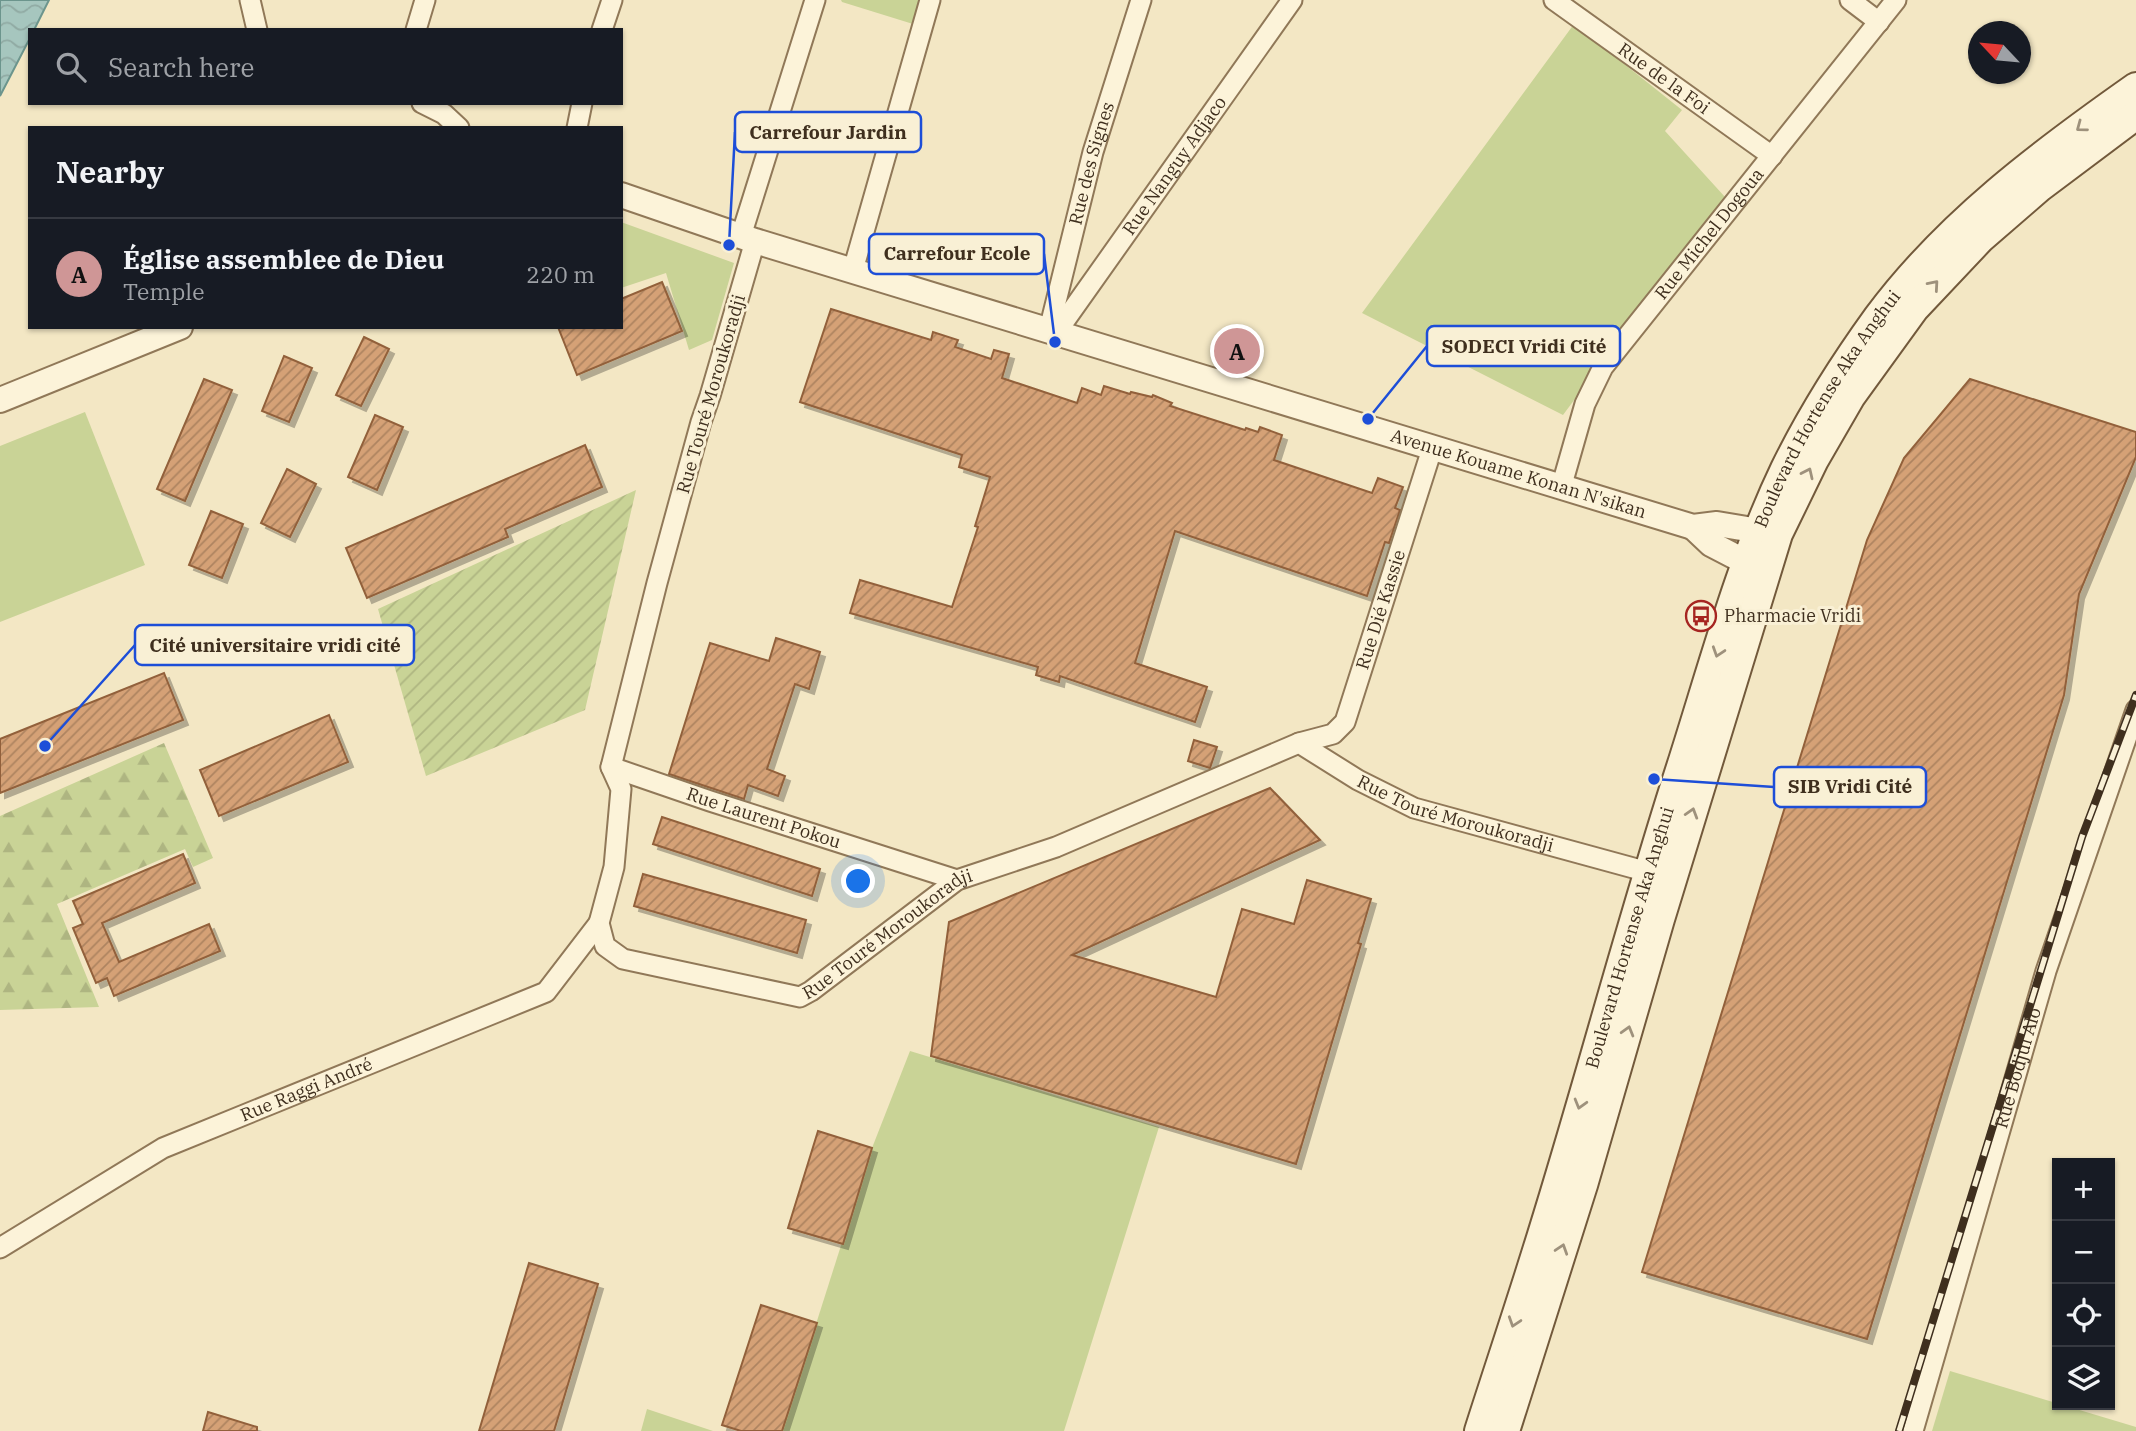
<!DOCTYPE html>
<meta charset="utf-8">
<style>
:root{--surface:#171b24;--page:#242831;--text:#f1f3f6;--muted:#9ea1a6;--line:#363941;--accent:#cf9696}
body{margin:0;font-family:"IBM Plex Serif",serif;background:var(--page);color:var(--text)}
.controls{position:absolute;right:21px;bottom:21px;display:grid;overflow:hidden;border-radius:0px;box-shadow:0 2px 5px #0004}
.controls button{width:63px;height:63px;display:grid;place-items:center;padding:0;border:0;border-bottom:2px solid var(--line);background:var(--surface);color:var(--text);font:35px sans-serif}
.compass{position:absolute;left:1968px;top:21px;width:63px;height:63px;border-radius:50%;background:var(--surface);box-shadow:0 2px 5px #0004;rotate:296deg}
.you{position:absolute;left:859px;top:882px;width:24px;height:24px;margin:-18px;border:5px solid #fff;border-radius:50%;background:#1a73e8;box-shadow:0 0 0 10px #1a73e833}
.badge{display:grid;place-items:center;width:46px;height:46px;border-radius:50%;background:var(--accent);color:#111;font-size:23px;font-weight:700}
.pin{position:absolute;translate:-50% -50%;border:4px solid #fff;box-shadow:0 2px 7px #0006}
.list{margin:0;padding:0;list-style:none}
h2{display:flex;justify-content:space-between;align-items:center;height:91px;margin:0;padding:0 28px;font-size:30px}
h2 small{font-size:23px;font-weight:400;color:var(--muted)}
.list li{display:grid;grid-template-columns:46px 1fr auto;gap:21px;align-items:center;box-sizing:border-box;height:112px;padding:0 28px;border-top:2px solid var(--line)}
.list b{display:block;font-size:26px;white-space:nowrap}
.list p{margin:0;font-size:23px;white-space:nowrap;color:var(--muted)}
.list em{font-size:23px;font-style:normal;color:var(--muted)}
.icon{flex:none;width:38px;height:38px;fill:none;stroke:currentColor;stroke-width:2;stroke-linecap:round;stroke-linejoin:round}
.map{position:relative;flex:none;width:2136px;height:1431px;overflow:hidden}
.search{position:absolute;background:var(--surface);box-shadow:0 2px 5px #0004;left:28px;top:28px;width:595px;height:77px;display:flex;align-items:center;gap:18px;box-sizing:border-box;padding:0 24px;border-radius:0px;color:var(--muted);font-size:26px}
.panel{position:absolute;background:var(--surface);box-shadow:0 2px 5px #0004;left:28px;top:126px;width:595px;height:203px;border-radius:0px}
.map>svg:first-child{display:block}
.grass{fill:#c9d396}
.forest{fill:url(#forest-firs)}
.garden{fill:url(#garden-furrows)}
.water{fill:url(#water-waves);stroke:#6c958d;stroke-width:2}
.building{fill:url(#building-hatch);stroke:#92613b;stroke-width:2;filter:url(#shadow)}
.lines{fill:none;stroke-linecap:round;stroke-linejoin:round}
.minor-casing{stroke:#907858;stroke-width:23}
.tertiary-casing{stroke:#907858;stroke-width:28}
.secondary-casing{stroke:#72593b;stroke-width:32}
.minor{stroke:#fcf3d9;stroke-width:19}
.tertiary{stroke:#fcf3d9;stroke-width:24}
.secondary{stroke:#fcf3d9;stroke-width:28}
.rail-casing{stroke:#3f2f1e;stroke-width:8}
.rail{stroke:#f9f0d5;stroke-width:5;stroke-dasharray:16;stroke-linecap:butt}
.oneway{stroke:#9e917c}
.labels{text-anchor:middle;stroke-width:6;stroke-linejoin:round;paint-order:stroke}
.street-label{font-size:18px;fill:#3f2f1e;stroke:#f9f0d5}
.poi-label{font-size:18px;fill:#3f2f1e;stroke:#f9f0d5;text-anchor:start}
.leader{fill:none;stroke:#1d4ed8;stroke-width:2.5}
.callout-dot{fill:#1d4ed8;stroke:#f9f0d5;stroke-width:2.5}
.callout{fill:#f9f0d5;stroke:#1d4ed8;stroke-width:2.5}
.callout-label{font-size:19px;text-anchor:middle;font-weight:bold;fill:#3f2f1e}
</style>
<div class="map">
<svg width="2136" height="1431" viewBox="0 0 2136 1431">
<defs>
<pattern id="forest-firs" width="22" height="20" patternUnits="userSpaceOnUse" patternTransform="scale(1.75)"><rect width="22" height="20" fill="#c9d396"/><path d="M5 1l3.5 6h-7zM16 11l3.5 6h-7z" fill="#aeb581"/></pattern>
<pattern id="garden-furrows" width="10" height="10" patternUnits="userSpaceOnUse" patternTransform="scale(1.75)"><rect width="10" height="10" fill="#c9d396"/><path d="M-1 1l2-2M0 10L10 0M9 11l2-2" fill="none" stroke="#aeb581"/></pattern>
<pattern id="water-waves" width="16" height="10" patternUnits="userSpaceOnUse" patternTransform="scale(1.75)"><rect width="16" height="10" fill="#a6c6be"/><path d="M0 5q4-4 8 0t8 0" fill="none" stroke="#90aaa3"/></pattern>
<pattern id="building-hatch" width="6" height="6" patternUnits="userSpaceOnUse" patternTransform="scale(1.75)"><rect width="6" height="6" fill="#d5a176"/><path d="M-1 1l2-2M0 6l6-6M5 7l2-2" fill="none" stroke="#ae8460"/></pattern>
<filter id="shadow"><feDropShadow dx="5" dy="5" stdDeviation="0" flood-color="#0004"/></filter>
</defs>
<rect width="100%" height="100%" fill="#f3e7c4"/>
<g class="grass">
<polygon points="841,0 921,0 913,24 842,2"/>
<polygon points="1574,24 1682,110 1665,131 1725,197 1563,415 1362,313"/>
<polygon points="621,222 734,263 712,340 689,350 666,273 621,288"/>
<polygon points="85,412 145,565 0,622 0,446"/>
<polygon points="910,1051 1159,1127 1064,1431 782,1431 872,1148"/>
<polygon points="1950,1371 2136,1427 2136,1431 1932,1431"/>
<polygon points="647,1409 713,1431 641,1431"/>
</g>
<polygon class="forest" points="164,743 213,858 193,867 185,849 57,904 99,1007 0,1010 0,816"/>
<polygon class="garden" points="636,490 585,710 426,776 378,609"/>
<polygon class="water" points="0,0 49,0 34,30 30,30 30,38 0,96"/>
<g class="building">
<polygon points="662,282 682,331 577,375 558,327 621,327 621,299"/>
<polygon points="831,309 931,340 933,332 958,340 955,347 991,359 994,350 1009,354 1002,378 1077,403 1082,388 1101,395 1104,386 1130,394 1131,392 1152,397 1153,395 1172,403 1170,406 1245,430 1246,428 1258,432 1260,427 1282,435 1274,460 1372,493 1378,478 1403,487 1395,508 1400,510 1389,543 1385,542 1367,596 1175,531 1135,663 1207,687 1195,722 1060,676 1059,682 1036,675 1038,667 850,613 860,580 952,607 978,527 975,526 990,477 959,467 962,455 800,402"/>
<polygon points="364,337 389,349 361,406 336,395"/>
<polygon points="284,356 312,368 289,422 262,411"/>
<polygon points="204,379 232,390 185,501 157,489"/>
<polygon points="1970,379 2136,432 2136,457 2079,594 2064,695 1867,1339 1642,1272 1867,540 1904,458"/>
<polygon points="375,415 403,427 377,490 348,477"/>
<polygon points="585,445 602,487 505,529 508,537 367,598 346,548"/>
<polygon points="287,469 316,484 290,537 261,523"/>
<polygon points="211,511 243,524 222,578 189,565"/>
<polygon points="776,638 820,652 809,689 795,684 767,769 785,776 778,796 748,785 744,799 669,774 710,643 769,661"/>
<polygon points="164,673 183,720 0,793 0,739"/>
<polygon points="329,715 348,762 219,816 200,770"/>
<polygon points="1194,740 1217,747 1210,768 1188,761"/>
<polygon points="1270,788 1320,840 1072,955 1216,997 1242,909 1294,924 1307,880 1371,899 1358,943 1361,944 1296,1164 931,1056 949,922"/>
<polygon points="662,817 820,869 812,896 653,844"/>
<polygon points="183,854 195,883 102,923 119,962 209,924 220,951 114,996 107,978 96,983 73,928 83,924 73,901"/>
<polygon points="643,874 806,920 797,953 634,906"/>
<polygon points="818,1131 872,1148 843,1244 788,1228"/>
<polygon points="529,1263 598,1284 554,1431 479,1431"/>
<polygon points="761,1305 817,1323 782,1431 741,1431 722,1425"/>
<polygon points="208,1412 257,1427 257,1431 203,1431"/>
</g>
<g class="lines">
<g class="minor-casing">
<g id="minor">
<polyline points="250,0 257,30"/>
<path id="s1" d="M 1554,0 L 1772,156"/>
<polyline points="1850,0 1879,22"/>
<polyline points="416,30 425,0"/>
<polyline points="602,30 612,0"/>
<polyline points="422,103 444,114 459,128"/>
<polyline points="577,128 582,103"/>
<polyline points="741,236 815,0"/>
<path id="s2" d="M 755,241 L 710,396 L 701,422 L 657,583 L 611,767 L 621,789 L 614,867 L 599,923 L 605,946 L 623,959 L 800,997 L 811,991 L 957,880 L 1056,847 L 1299,743 L 1358,780 L 1414,808 L 1648,872"/>
<polyline points="853,270 930,0"/>
<path id="s3" d="M 1049,330 L 1093,152 L 1141,0"/>
<path id="s4" d="M 1056,333 L 1292,0"/>
<path id="s5" d="M 1561,488 L 1585,404 L 1603,367 L 1896,0"/>
<path id="s6" d="M 1299,743 L 1333,734 L 1345,722 L 1432,449"/>
<path id="s7" d="M 611,767 L 710,801 L 957,880"/>
<path id="s8" d="M 0,1248 L 163,1148 L 546,992 L 599,923"/>
<path id="s9" d="M 1913,1431 L 2046,971 L 2136,710"/>
</g>
</g>
<g class="tertiary-casing">
<g id="tertiary">
<path id="s10" d="M 621,195 L 755,241 L 1693,527 L 1717,524 L 1777,534"/>
<polyline points="0,400 180,327"/>
<polyline points="1693,527 1711,544 1763,571"/>
</g>
</g>
<g class="secondary-casing">
<g id="secondary">
<path id="s11" d="M 1479,1431 C 1501,1362 1524,1294 1545,1225 C 1592,1073 1632,919 1681,767 C 1713,667 1740,563 1785,469 C 1811,416 1844,364 1878,317 C 1947,224 2042,153 2136,87"/>
<polyline points="1505,1431 1583,1185 1660,919 1778,534 1814,460 1851,396 1914,309 1980,239 2040,187 2136,115"/>
</g>
</g>
<use href="#minor" class="minor"/>
<use href="#tertiary" class="tertiary"/>
<use href="#secondary" class="secondary"/>
<g class="rail-casing">
<polyline id="rail" points="1899,1431 2082,837 2136,695"/>
</g>
<use href="#rail" class="rail"/>
</g>
<defs><path id="oneway-chevron" d="M-2-3.5L2.5 0L-2 3.5" fill="none" stroke-width="1.6" stroke-linecap="round" stroke-linejoin="round" transform="scale(1.75)"/></defs>
<g class="oneway">
<use href="#oneway-chevron" transform="translate(2081 127) rotate(143)"/>
<use href="#oneway-chevron" transform="translate(1934 285) rotate(-49)"/>
<use href="#oneway-chevron" transform="translate(1808 473) rotate(-65)"/>
<use href="#oneway-chevron" transform="translate(1718 652) rotate(108)"/>
<use href="#oneway-chevron" transform="translate(1692 813) rotate(-73)"/>
<use href="#oneway-chevron" transform="translate(1628 1031) rotate(-74)"/>
<use href="#oneway-chevron" transform="translate(1580 1104) rotate(106)"/>
<use href="#oneway-chevron" transform="translate(1562 1249) rotate(-72)"/>
<use href="#oneway-chevron" transform="translate(1514 1322) rotate(108)"/>
</g>
<defs>
<g id="bus-ring" transform="scale(1.575)"><circle r="9.5" fill="#f9f0d5" stroke="#a62521" stroke-width="1.5"/><path d="M-5-6H5V4H4V6H2V4H-2V6H-4V4H-5ZM-3.5-4V0h7V-4ZM-3.5 1.2v1.5H-2V1.2ZM2 1.2v1.5H3.5V1.2Z" fill="#a62521"/></g>
</defs>
<g fill-rule="evenodd">
<use href="#bus-ring" x="1701" y="616"/>
</g>
<g class="labels">
<g class="street-label">
<text dy="6" stroke="none"><textPath href="#s1" startOffset="135">Rue de la Foi</textPath></text>
<text dy="6" stroke="none"><textPath href="#s3" startOffset="172">Rue des Signes</textPath></text>
<text dy="6" stroke="none"><textPath href="#s4" startOffset="205">Rue Nanguy Adjaco</textPath></text>
<text dy="6" stroke="none"><textPath href="#s5" startOffset="299">Rue Michel Dogoua</textPath></text>
<text transform="translate(711 394) rotate(-74)" y="6">Rue Touré Moroukoradji</text>
<text dy="6" stroke="none"><textPath href="#s11" startOffset="1083">Boulevard Hortense Aka Anghui</textPath></text>
<text dy="6" stroke="none"><textPath href="#s10" startOffset="940">Avenue Kouame Konan N'sikan</textPath></text>
<text dy="6" stroke="none"><textPath href="#s6" startOffset="170">Rue Dié Kassie</textPath></text>
<text dy="6" stroke="none"><textPath href="#s2" startOffset="1671">Rue Touré Moroukoradji</textPath></text>
<text dy="6" stroke="none"><textPath href="#s7" startOffset="161">Rue Laurent Pokou</textPath></text>
<text dy="6" stroke="none"><textPath href="#s2" startOffset="1041">Rue Touré Moroukoradji</textPath></text>
<text dy="6" stroke="none"><textPath href="#s11" startOffset="516">Boulevard Hortense Aka Anghui</textPath></text>
<text dy="6" stroke="none"><textPath href="#s9" startOffset="378">Rue Bodjui Alô</textPath></text>
<text dy="6" stroke="none"><textPath href="#s8" startOffset="346">Rue Raggi André</textPath></text>
</g>
<g class="poi-label">
<text x="1724" y="622">Pharmacie Vridi</text>
</g>
</g>
<path class="leader" d="M729 245L735 132M1055 342L1044 254M1368 419L1427 346M45 746L135 645M1654 779L1774 787"/>
<g class="callout-dot">
<circle cx="729" cy="245" r="7"/>
<circle cx="1055" cy="342" r="7"/>
<circle cx="1368" cy="419" r="7"/>
<circle cx="45" cy="746" r="7"/>
<circle cx="1654" cy="779" r="7"/>
</g>
<g class="callout">
<rect x="735" y="112" width="186" height="40" rx="7"/>
<rect x="869" y="234" width="175" height="40" rx="7"/>
<rect x="1427" y="326" width="193" height="40" rx="7"/>
<rect x="135" y="625" width="279" height="40" rx="7"/>
<rect x="1774" y="767" width="152" height="40" rx="7"/>
</g>
<g class="callout-label">
<text x="828" y="139">Carrefour Jardin</text>
<text x="957" y="260">Carrefour Ecole</text>
<text x="1524" y="353">SODECI Vridi Cité</text>
<text x="275" y="652">Cité universitaire vridi cité</text>
<text x="1850" y="793">SIB Vridi Cité</text>
</g>
</svg>
<div class="controls">
<button>+</button>
<button>−</button>
<button><svg class="icon" aria-label="locate" viewBox="0 0 24 24"><circle cx="12" cy="12" r="6"/><path d="M12 2v4M12 18v4M2 12h4M18 12h4"/></svg></button>
<button><svg class="icon" aria-label="layers" viewBox="0 0 24 24"><path d="M12 4l9 5-9 5-9-5zM3 14l9 5 9-5"/></svg></button>
</div>
<svg class="compass" viewBox="-18 -18 36 36"><path d="M0-13l5 13h-10z" fill="#e53935"/><path d="M0 13l5-13h-10z" fill="#9ea1a6"/></svg>
<div class="you"></div>
<div class="pin badge" style="left:1237px;top:351px">A</div>
<div class="search"><svg class="icon" aria-label="search" viewBox="0 0 24 24"><circle cx="10" cy="10" r="6"/><path d="M15 15l6 6"/></svg>Search here</div>
<section class="panel">
<h2>Nearby<small></small></h2>
<ul class="list">
<li><span class="badge">A</span><div><b>Église assemblee de Dieu</b><p>Temple</p></div><em>220 m</em></li>
</ul>
</section>
</div>
